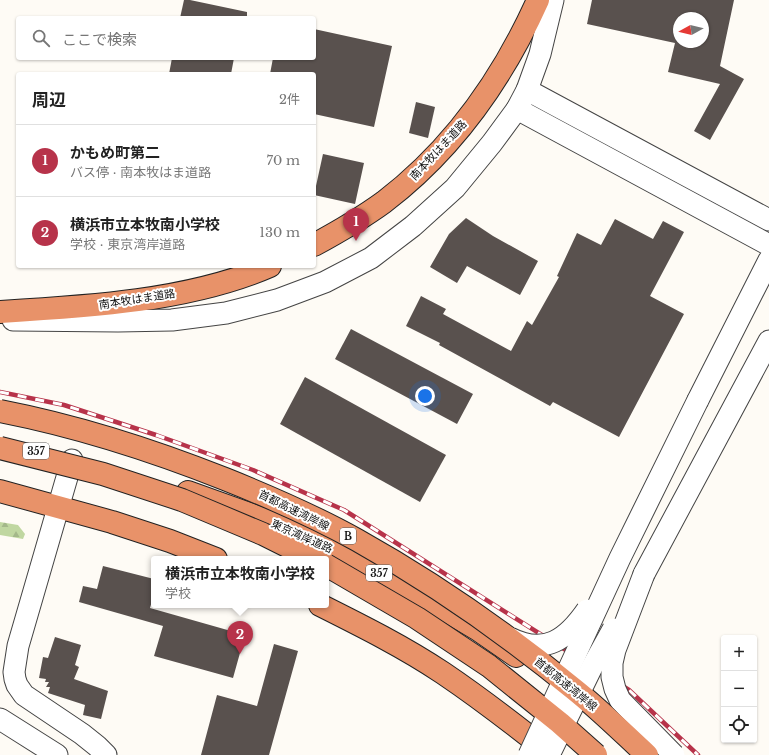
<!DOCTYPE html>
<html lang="ja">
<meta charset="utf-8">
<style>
:root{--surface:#fff;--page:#f6f6f6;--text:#222;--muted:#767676;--line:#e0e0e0;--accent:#b7334a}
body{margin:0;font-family:"Libre Baskerville","Noto Sans JP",serif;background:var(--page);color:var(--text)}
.controls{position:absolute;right:12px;bottom:12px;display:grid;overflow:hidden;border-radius:4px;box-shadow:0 1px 3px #0004}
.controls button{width:36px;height:36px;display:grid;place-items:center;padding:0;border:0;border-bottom:1px solid var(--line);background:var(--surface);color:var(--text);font:20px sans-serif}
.compass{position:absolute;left:673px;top:12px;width:36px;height:36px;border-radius:50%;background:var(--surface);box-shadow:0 1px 3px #0004;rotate:262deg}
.you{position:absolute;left:425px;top:396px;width:14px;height:14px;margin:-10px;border:3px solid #fff;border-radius:50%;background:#1a73e8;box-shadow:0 0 0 6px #1a73e833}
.badge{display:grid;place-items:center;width:26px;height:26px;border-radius:50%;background:var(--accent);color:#fff;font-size:13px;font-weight:700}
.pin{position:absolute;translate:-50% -33px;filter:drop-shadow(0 1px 2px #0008)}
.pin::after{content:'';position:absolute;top:21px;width:14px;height:12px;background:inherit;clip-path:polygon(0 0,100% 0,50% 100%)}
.popup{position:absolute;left:151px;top:556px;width:178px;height:52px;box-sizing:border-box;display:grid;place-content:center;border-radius:4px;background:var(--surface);filter:drop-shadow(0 1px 3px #0005);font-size:13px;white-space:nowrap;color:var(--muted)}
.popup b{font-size:15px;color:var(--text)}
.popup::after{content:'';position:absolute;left:50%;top:100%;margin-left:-8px;border:8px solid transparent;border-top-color:var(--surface)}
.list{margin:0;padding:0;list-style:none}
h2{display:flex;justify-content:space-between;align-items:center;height:52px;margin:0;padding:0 16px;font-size:17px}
h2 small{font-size:13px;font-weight:400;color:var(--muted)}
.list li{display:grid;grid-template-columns:26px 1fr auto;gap:12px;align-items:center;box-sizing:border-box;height:72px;padding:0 16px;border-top:1px solid var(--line)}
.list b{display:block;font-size:15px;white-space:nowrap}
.list p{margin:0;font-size:13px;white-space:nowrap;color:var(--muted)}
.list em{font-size:13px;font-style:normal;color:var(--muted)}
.icon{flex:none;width:22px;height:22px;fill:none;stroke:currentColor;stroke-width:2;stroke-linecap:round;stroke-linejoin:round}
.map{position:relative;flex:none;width:769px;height:755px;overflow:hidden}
.search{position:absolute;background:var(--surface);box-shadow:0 1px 3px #0004;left:16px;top:16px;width:300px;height:44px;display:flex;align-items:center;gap:10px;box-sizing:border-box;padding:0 14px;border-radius:4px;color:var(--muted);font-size:15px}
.panel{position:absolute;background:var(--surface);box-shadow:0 1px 3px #0004;left:16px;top:72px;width:300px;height:196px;border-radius:4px}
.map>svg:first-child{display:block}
.forest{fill:url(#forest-firs)}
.building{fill:#59514e;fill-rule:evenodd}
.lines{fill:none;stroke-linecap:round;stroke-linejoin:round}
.minor-casing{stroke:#444;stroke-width:23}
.highway-casing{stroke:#222;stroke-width:24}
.minor{stroke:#fff;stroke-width:21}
.highway{stroke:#e89269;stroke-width:22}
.rail-casing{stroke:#b7334a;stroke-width:4.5}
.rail{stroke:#fff;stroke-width:3;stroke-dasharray:9;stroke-linecap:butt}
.minor-bridge-casing{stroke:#444;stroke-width:23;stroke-linecap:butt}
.highway-bridge-casing{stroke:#222;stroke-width:24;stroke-linecap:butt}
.minor-bridge{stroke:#fff;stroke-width:21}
.highway-bridge{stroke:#e89269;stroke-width:22}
.labels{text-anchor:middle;stroke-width:4;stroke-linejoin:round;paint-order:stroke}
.shield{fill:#fff;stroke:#585858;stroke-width:1}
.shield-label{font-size:10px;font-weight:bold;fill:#111}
.street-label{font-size:11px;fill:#111;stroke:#fff}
</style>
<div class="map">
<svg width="769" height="755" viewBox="0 0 769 755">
<defs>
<pattern id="forest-firs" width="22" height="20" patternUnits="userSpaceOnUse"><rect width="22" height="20" fill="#c0d7a1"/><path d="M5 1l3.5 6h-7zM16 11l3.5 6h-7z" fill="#a4b88a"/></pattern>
</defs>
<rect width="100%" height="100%" fill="#fefbf5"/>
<polygon class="forest" points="0,522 18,525 25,534 23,539 0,535"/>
<g class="building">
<polygon points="184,0 190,0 247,12 247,18 180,18"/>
<path d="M 592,0 L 734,0 L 720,66 L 744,79 L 710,140 L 694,131 L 720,84 L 668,72 L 675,43 L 587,24 ZM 679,18 L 703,18 L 703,42 L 679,42 Z"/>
<polygon points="314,29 392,46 374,127 314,114 314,74 270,74 273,58 314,58"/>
<polygon points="172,58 234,58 231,74 169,74"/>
<polygon points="416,102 435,107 428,138 409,133"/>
<polygon points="323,154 364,163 355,204 314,195"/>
<polygon points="466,218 493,236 538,261 520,295 467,266 457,283 430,267 449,234"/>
<polygon points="615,219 653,239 663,221 684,232 650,296 684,314 619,437 553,402 550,406 439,345 440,343 406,326 421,296 446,309 443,314 511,351 527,321 532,325 559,277 557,276 577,233 601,245"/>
<polygon points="351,329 473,394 457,424 335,359"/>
<polygon points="305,377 446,455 420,502 280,424"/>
<polygon points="103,566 154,579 154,594 150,608 245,635 233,678 154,656 163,626 79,602 83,586 97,589"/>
<polygon points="55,637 81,645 75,665 79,667 74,679 108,691 101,719 83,715 85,705 48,693 50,687 46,687 49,682 45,682 46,679 39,678 43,657 48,658"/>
<polygon points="274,644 298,651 269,755 201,755 217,695 257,706"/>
</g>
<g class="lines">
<g class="minor-casing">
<g id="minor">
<polyline points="527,90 769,220"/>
<polyline points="517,109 769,245"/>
<polyline points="13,320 118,321 172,320 226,313 277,300 325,282 371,258 413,226 455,188 492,143 517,109 527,90 540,54 553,0"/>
<polyline points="698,400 769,260"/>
<polyline points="72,460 18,646 14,672 15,679 17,685 24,695 82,734 97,746 106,755"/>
<polyline points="644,574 769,341"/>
<polyline points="0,719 57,755"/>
</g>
</g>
<g class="highway-casing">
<g id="highway">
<path d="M 314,245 C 338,232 362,218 384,202 C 452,150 503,78 538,0"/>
<path d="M 0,312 C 86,307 190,301 270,266"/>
<polyline points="0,491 112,522 170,541 216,559"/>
<polyline points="188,492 291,529 341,553 400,583 477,629 516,656"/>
<path d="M 320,605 C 362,626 404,647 443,673 C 480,698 515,725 550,753"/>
</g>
</g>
<use href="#minor" class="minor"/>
<use href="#highway" class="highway"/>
<g class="rail-casing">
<polyline id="rail" points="0,392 64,405 156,435 253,470 344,510 629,690 698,755"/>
</g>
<use href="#rail" class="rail"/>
<g class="minor-bridge-casing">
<g id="minor-bridge">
<polyline points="644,574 615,650 612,663 612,677 615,689 620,700 674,755"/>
<path d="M 510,638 C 545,656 567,639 587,610"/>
<polyline points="529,755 620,558 698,400"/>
<polyline points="549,755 592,667 613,629"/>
</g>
</g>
<g class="highway-bridge-casing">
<g id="highway-bridge">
<path d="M 0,411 C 77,426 152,450 225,479 C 270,497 314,516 357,540 C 434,583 507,634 575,690 C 600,710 623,733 647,755"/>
<polyline points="0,448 103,474 182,500 263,534 313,559"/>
<polyline points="326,565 417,618 489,666 560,723 596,755"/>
</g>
</g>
<use href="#minor-bridge" class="minor-bridge"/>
<use href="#highway-bridge" class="highway-bridge"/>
</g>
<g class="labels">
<g class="shield">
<rect x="23" y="443" width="26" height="16" rx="3"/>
<rect x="340" y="528" width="16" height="16" rx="3"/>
<rect x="366" y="565" width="26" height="16" rx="3"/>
</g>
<g class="shield-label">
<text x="36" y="455">357</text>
<text x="348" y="540">B</text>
<text x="379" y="577">357</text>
</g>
<g class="street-label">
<text transform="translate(438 150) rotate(-47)" y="4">南本牧はま道路</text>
<text transform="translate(137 299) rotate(-9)" y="4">南本牧はま道路</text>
<text transform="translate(294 510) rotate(26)" y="4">首都高速湾岸線</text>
<text transform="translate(302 536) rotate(24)" y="4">東京湾岸道路</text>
<text transform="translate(566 684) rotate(39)" y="4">首都高速湾岸線</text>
</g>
</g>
</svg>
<div class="controls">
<button>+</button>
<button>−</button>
<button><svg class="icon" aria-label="locate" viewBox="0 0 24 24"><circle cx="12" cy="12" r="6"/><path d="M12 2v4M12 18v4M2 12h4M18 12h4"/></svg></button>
</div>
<svg class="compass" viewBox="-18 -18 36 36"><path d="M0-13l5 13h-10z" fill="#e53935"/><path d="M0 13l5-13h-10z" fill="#767676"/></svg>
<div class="you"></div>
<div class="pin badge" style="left:356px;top:241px">1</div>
<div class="pin badge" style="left:240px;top:654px">2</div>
<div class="popup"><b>横浜市立本牧南小学校</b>学校</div>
<div class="search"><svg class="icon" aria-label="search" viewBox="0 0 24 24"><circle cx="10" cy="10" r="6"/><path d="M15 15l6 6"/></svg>ここで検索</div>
<section class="panel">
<h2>周辺<small>2件</small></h2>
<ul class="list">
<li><span class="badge">1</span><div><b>かもめ町第二</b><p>バス停 · 南本牧はま道路</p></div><em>70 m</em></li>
<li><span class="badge">2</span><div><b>横浜市立本牧南小学校</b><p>学校 · 東京湾岸道路</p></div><em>130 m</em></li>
</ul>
</section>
</div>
